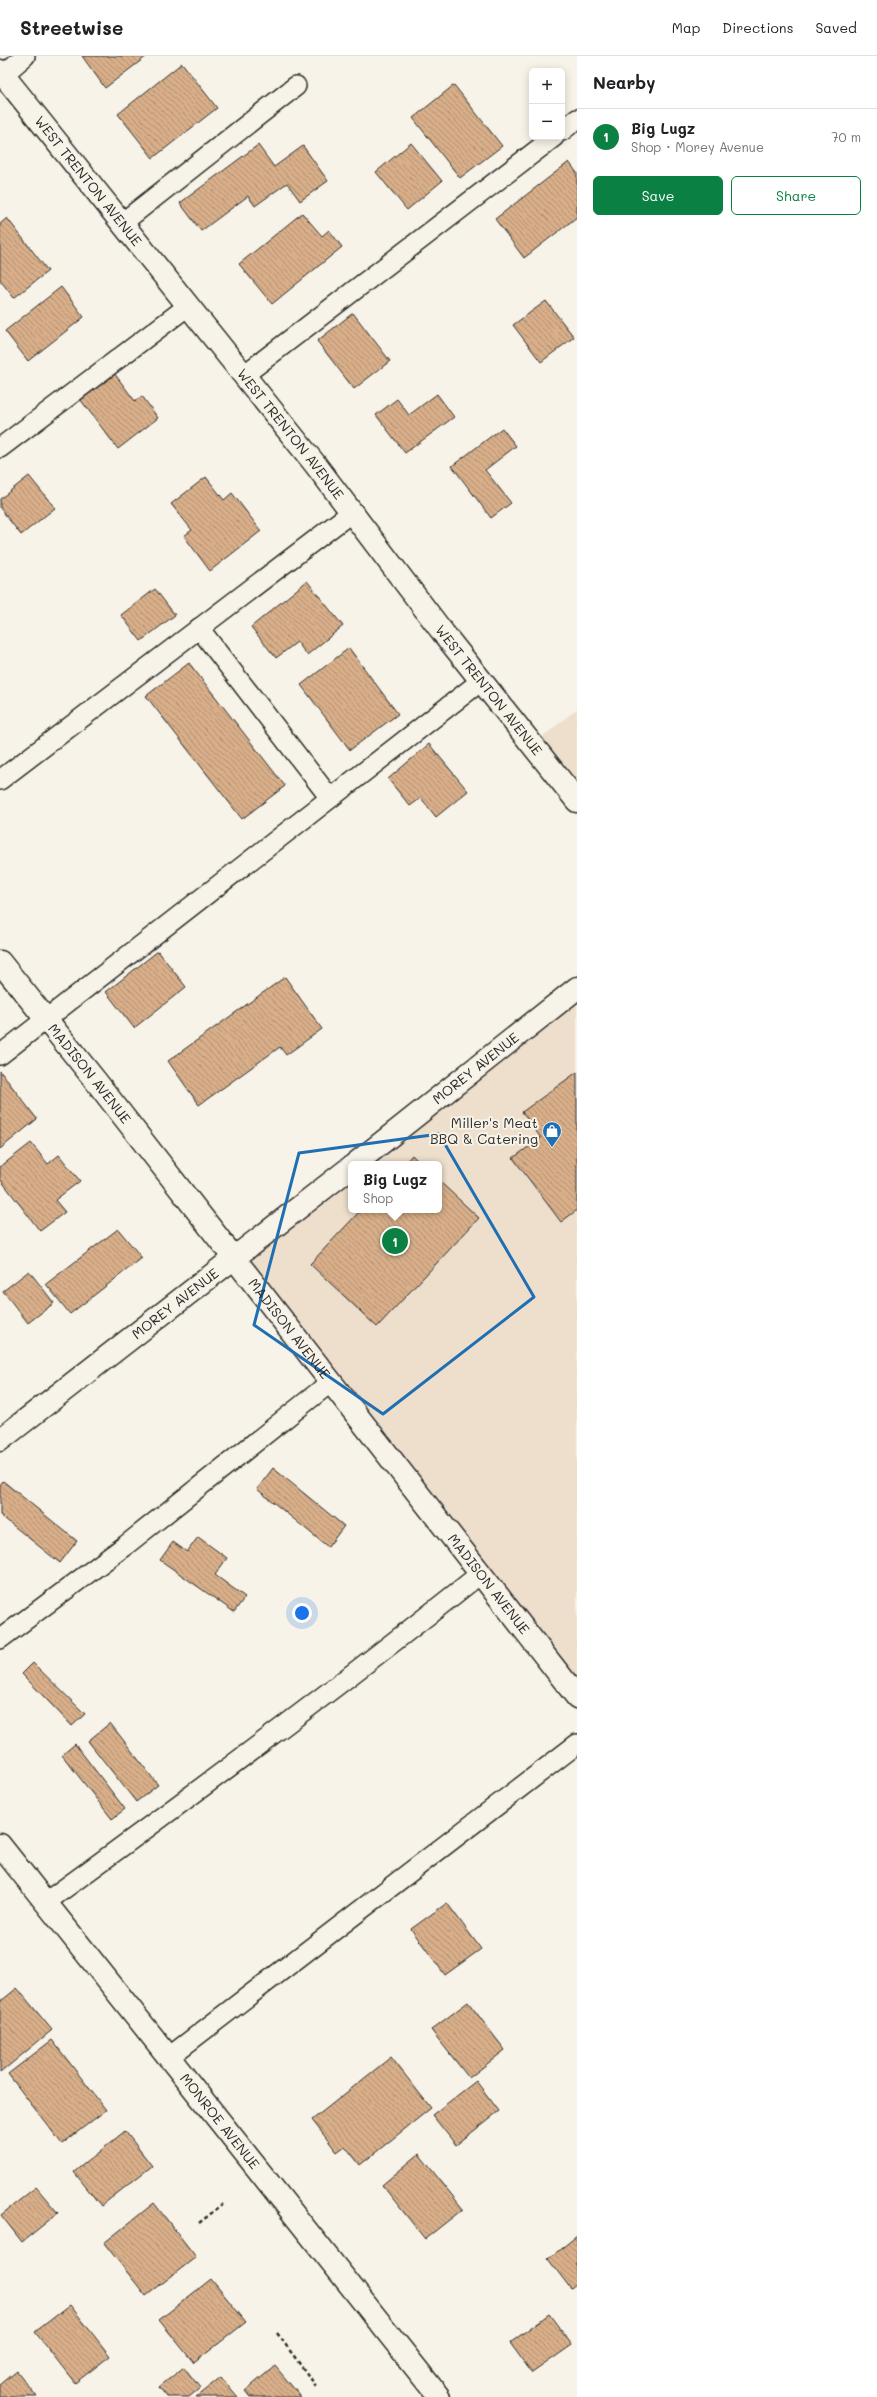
<!DOCTYPE html>
<meta charset="utf-8">
<style>
:root{--surface:#fff;--page:#f2f2f2;--text:#202124;--muted:#757577;--line:#e0e0e0;--accent:#0b8043}
body{margin:0;font-family:Mali,sans-serif;background:var(--page);color:var(--text)}
.controls{position:absolute;right:12px;top:12px;display:grid;overflow:hidden;border-radius:6px;box-shadow:0 2px 10px #0003}
.controls button{width:36px;height:36px;display:grid;place-items:center;padding:0;border:0;border-bottom:1px solid var(--line);background:var(--surface);color:var(--text);font:20px sans-serif}
.you{position:absolute;left:302px;top:1557px;width:14px;height:14px;margin:-10px;border:3px solid #fff;border-radius:50%;background:#1a73e8;box-shadow:0 0 0 6px #1a73e833}
.badge{display:grid;place-items:center;width:26px;height:26px;border-radius:50%;background:var(--accent);color:#fff;font-size:13px;font-weight:700}
.pin{position:absolute;translate:-50% -50%;border:2px solid #fff;box-shadow:0 1px 4px #0006}
.popup{position:absolute;left:348px;top:1105px;width:94px;height:52px;box-sizing:border-box;display:grid;place-content:center;border-radius:6px;background:var(--surface);filter:drop-shadow(0 1px 3px #0005);font-size:13px;white-space:nowrap;color:var(--muted)}
.popup b{font-size:15px;color:var(--text)}
.popup::after{content:'';position:absolute;left:50%;top:100%;margin-left:-8px;border:8px solid transparent;border-top-color:var(--surface)}
.list{margin:0;padding:0;list-style:none}
h2{display:flex;justify-content:space-between;align-items:center;height:52px;margin:0;padding:0 16px;font-size:17px}
h2 small{font-size:13px;font-weight:400;color:var(--muted)}
.list li{display:grid;grid-template-columns:26px 1fr auto;gap:12px;align-items:center;box-sizing:border-box;height:56px;padding:0 16px;border-top:1px solid var(--line)}
.list b{display:block;font-size:15px;white-space:nowrap}
.list p{margin:0;font-size:13px;white-space:nowrap;color:var(--muted)}
.list em{font-size:13px;font-style:normal;color:var(--muted)}
.actions{display:flex;gap:8px;padding:12px 16px}
.actions a{flex:1;padding:9px 0;border:1px solid var(--accent);border-radius:6px;text-align:center;font-size:14px;color:var(--accent)}
.actions .main{background:var(--accent);color:#fff}
.map{position:relative;flex:none;width:577px;height:2341px;overflow:hidden}
header{display:flex;align-items:center;gap:24px;box-sizing:border-box;height:56px;padding:0 20px;background:var(--surface);border-bottom:1px solid var(--line)}
header strong{font-size:19px}
nav{display:flex;gap:22px;margin-inline-start:auto;font-size:14px}
main{display:flex}
aside{flex:1;background:var(--surface)}
.map>svg:first-child{display:block}
.built{fill:#eedfcc}
.building{fill:url(#building-back-hatch);stroke:#2b2b2b}
.lines{fill:none;stroke-linecap:round;stroke-linejoin:round}
.service-casing{stroke:#2b2b2b;stroke-width:22}
.minor-casing{stroke:#2b2b2b;stroke-width:25}
.primary-casing{stroke:#2b2b2b;stroke-width:25}
.path{stroke:#2b2b2b;stroke-width:2.5;stroke-dasharray:4 3;stroke-linecap:butt}
.service{stroke:#f7f3e8;stroke-width:19}
.minor{stroke:#f7f3e8;stroke-width:22}
.primary{stroke:#f7f3e8;stroke-width:22}
.marked{fill:none;stroke:#1f6fb2;stroke-width:3;stroke-linejoin:round}
.labels{text-anchor:middle;stroke-width:4;stroke-linejoin:round;paint-order:stroke}
.street-label{font-size:14px;fill:#2b2b2b;stroke:#f7f3e8}
.poi-label{font-size:14px;fill:#2b2b2b;stroke:#f7f3e8;text-anchor:end}
</style>
<header>
<strong>Streetwise</strong>
<nav><a>Map</a><a>Directions</a><a>Saved</a></nav>
</header>
<main>
<div class="map">
<svg width="577" height="2341" viewBox="0 0 577 2341">
<defs>
<pattern id="building-back-hatch" width="6" height="6" patternUnits="userSpaceOnUse"><rect width="6" height="6" fill="#d8af89"/><path d="M-1 5l2 2M0 0l6 6M5-1l2 2" fill="none" stroke="#af8f70"/></pattern>
</defs>
<rect width="100%" height="100%" fill="#f7f3e8"/>
<filter id="ink" filterUnits="userSpaceOnUse"><feTurbulence type="fractalNoise" baseFrequency=".025" numOctaves="2"/><feDisplacementMap in="SourceGraphic" scale="8" xChannelSelector="R" yChannelSelector="G"/><feConvolveMatrix kernelMatrix="1 2 1 2 8 2 1 2 1" color-interpolation-filters="sRGB"/></filter>
<g filter="url(#ink)">
<g class="built">
<polygon points="577,653 577,745 532,689"/>
<polygon points="577,930 577,1641 235,1203 351,1110 351,1154 439,1154 439,1108 354,1108"/>
</g>
<g class="building">
<polygon points="82,0 147,0 105,32"/>
<polygon points="182,7 217,52 153,102 118,58"/>
<polygon points="454,29 502,90 460,122 413,62"/>
<polygon points="411,87 442,125 407,154 376,116"/>
<polygon points="258,89 274,111 303,90 328,125 300,145 287,127 255,150 248,140 201,175 180,147"/>
<polygon points="569,106 577,117 577,161 524,202 495,163"/>
<polygon points="302,157 322,180 329,174 342,191 272,248 239,208"/>
<polygon points="7,162 48,215 14,242 0,224 0,168"/>
<polygon points="61,231 84,261 28,305 5,275"/>
<polygon points="546,245 574,281 541,306 513,269"/>
<polygon points="353,257 390,305 354,333 317,285"/>
<polygon points="114,317 135,345 142,340 158,362 118,393 80,343"/>
<polygon points="437,338 454,361 405,397 376,359 397,343 409,359"/>
<polygon points="502,372 516,390 485,414 511,447 491,462 452,410"/>
<polygon points="29,420 55,452 21,479 0,452 0,443"/>
<polygon points="206,421 224,444 232,437 261,475 210,515 184,480 192,474 171,448"/>
<polygon points="307,525 343,570 307,599 297,586 276,602 251,571"/>
<polygon points="155,533 175,559 141,585 121,559"/>
<polygon points="349,592 398,658 350,694 301,629"/>
<polygon points="189,607 285,730 242,763 146,640"/>
<polygon points="429,688 468,735 436,761 421,742 410,750 388,723"/>
<polygon points="158,895 186,931 134,972 106,936"/>
<polygon points="285,921 322,973 286,999 280,991 199,1049 168,1005"/>
<polygon points="0,1015 37,1063 0,1093"/>
<polygon points="577,1016 577,1154 561,1166 513,1102 541,1082 522,1056"/>
<polygon points="31,1087 48,1108 59,1099 80,1125 55,1144 65,1156 40,1175 0,1123 0,1111"/>
<polygon points="412,1099 421,1108 404,1108"/>
<polygon points="439,1125 479,1162 377,1271 310,1208 361,1154 439,1154"/>
<polygon points="118,1173 142,1202 70,1258 46,1228"/>
<polygon points="29,1215 54,1247 28,1267 3,1235"/>
<polygon points="273,1412 344,1470 328,1491 257,1433"/>
<polygon points="3,1425 77,1485 60,1507 0,1459 0,1429"/>
<polygon points="198,1481 227,1502 215,1519 245,1541 234,1556 160,1504 173,1486 187,1496"/>
<polygon points="33,1607 85,1658 72,1670 22,1618"/>
<polygon points="110,1667 158,1729 136,1746 88,1685"/>
<polygon points="75,1688 125,1753 112,1763 62,1699"/>
<polygon points="447,1847 481,1893 445,1919 411,1873"/>
<polygon points="17,1932 52,1974 0,2017 0,1946"/>
<polygon points="468,1946 505,1994 469,2022 431,1974"/>
<polygon points="52,1984 106,2054 62,2088 8,2018"/>
<polygon points="391,2001 431,2052 360,2109 345,2090 337,2096 312,2064"/>
<polygon points="476,2025 499,2055 456,2089 432,2059"/>
<polygon points="125,2075 152,2110 101,2150 74,2116"/>
<polygon points="419,2098 463,2153 425,2183 382,2129"/>
<polygon points="36,2131 58,2157 22,2186 1,2159"/>
<polygon points="154,2147 196,2201 146,2240 104,2187"/>
<polygon points="577,2180 577,2228 571,2233 548,2203"/>
<polygon points="211,2223 246,2266 194,2307 159,2264"/>
<polygon points="70,2249 110,2300 75,2327 35,2276"/>
<polygon points="549,2258 572,2289 532,2317 510,2287"/>
<polygon points="275,2310 301,2341 250,2341 245,2335"/>
<polygon points="184,2311 200,2332 189,2341 167,2341 159,2331"/>
<polygon points="17,2315 37,2341 0,2341 0,2329"/>
<polygon points="221,2321 238,2341 196,2341"/>
</g>
<g class="lines">
<g class="service-casing">
<g id="service">
<polyline points="3,19 25,0"/>
<polyline points="562,75 577,63"/>
<polyline points="122,167 296,30"/>
<polyline points="244,319 554,81"/>
<polyline points="0,392 188,250"/>
<polyline points="199,572 330,742"/>
<polyline points="0,724 352,456"/>
<polyline points="0,999 481,625"/>
<polyline points="0,1583 126,1489 331,1326"/>
<path d="M 46,1846 C 193,1739 339,1631 480,1518"/>
<polyline points="169,2001 577,1688"/>
</g>
</g>
<g class="minor-casing">
<g id="minor">
<path id="s1" d="M 0,906 L 95,1024 L 577,1641"/>
<path id="s2" d="M 355,1108 L 577,932"/>
<path id="s3" d="M 0,1384 L 351,1111"/>
<path id="s4" d="M 0,1789 L 439,2341"/>
</g>
</g>
<g class="primary-casing">
<g id="primary">
<path id="s5" d="M 0,15 L 315,408 L 444,578 L 577,745"/>
</g>
</g>
<g class="path">
<polyline points="199,2167 223,2148"/>
<polyline points="277,2277 316,2330"/>
</g>
<use href="#service" class="service"/>
<use href="#minor" class="minor"/>
<use href="#primary" class="primary"/>
</g>
</g>
<path class="marked" d="M 439,1078 L 534,1241 L 383,1358 L 254,1269 L 299,1097 Z"/>
<defs>
<g id="shop-pin" transform="scale(1)"><path d="M0 17L-7.5 6A9.5 9.5 0 1 1 7.5 6Z" fill="#1f6fb2" stroke="#f7f3e8"/><path d="M-5-2.5h2.3a2.7 3.5 0 0 1 5.4 0H5L5.5 6h-11ZM-1.5-2.5h3a1.5 2.3 0 0 0-3 0Z" fill="#fff"/></g>
</defs>
<g fill-rule="evenodd">
<use href="#shop-pin" x="552" y="1075"/>
</g>
<g class="labels">
<g class="street-label">
<text dy="5" stroke="none"><textPath href="#s5" startOffset="141">WEST TRENTON AVENUE</textPath></text>
<text dy="5" stroke="none"><textPath href="#s5" startOffset="465">WEST TRENTON AVENUE</textPath></text>
<text dy="5" stroke="none"><textPath href="#s5" startOffset="789">WEST TRENTON AVENUE</textPath></text>
<text dy="5" stroke="none"><textPath href="#s2" startOffset="154">MOREY AVENUE</textPath></text>
<text dy="5" stroke="none"><textPath href="#s1" startOffset="143">MADISON AVENUE</textPath></text>
<text dy="5" stroke="none"><textPath href="#s3" startOffset="222">MOREY AVENUE</textPath></text>
<text dy="5" stroke="none"><textPath href="#s1" startOffset="467">MADISON AVENUE</textPath></text>
<text dy="5" stroke="none"><textPath href="#s1" startOffset="791">MADISON AVENUE</textPath></text>
<text dy="5" stroke="none"><textPath href="#s4" startOffset="353">MONROE AVENUE</textPath></text>
</g>
<g class="poi-label">
<text x="538" y="1072">Miller's Meat<tspan x="538" dy="16">BBQ &amp; Catering</tspan></text>
</g>
</g>
</svg>
<div class="controls">
<button>+</button>
<button>−</button>
</div>
<div class="you"></div>
<div class="pin badge" style="left:395px;top:1185px">1</div>
<div class="popup"><b>Big Lugz</b>Shop</div>
</div>
<aside>
<h2>Nearby<small></small></h2>
<ul class="list">
<li><span class="badge">1</span><div><b>Big Lugz</b><p>Shop · Morey Avenue</p></div><em>70 m</em></li>
</ul>
<div class="actions"><a class="main">Save</a><a>Share</a></div>
</aside>
</main>
